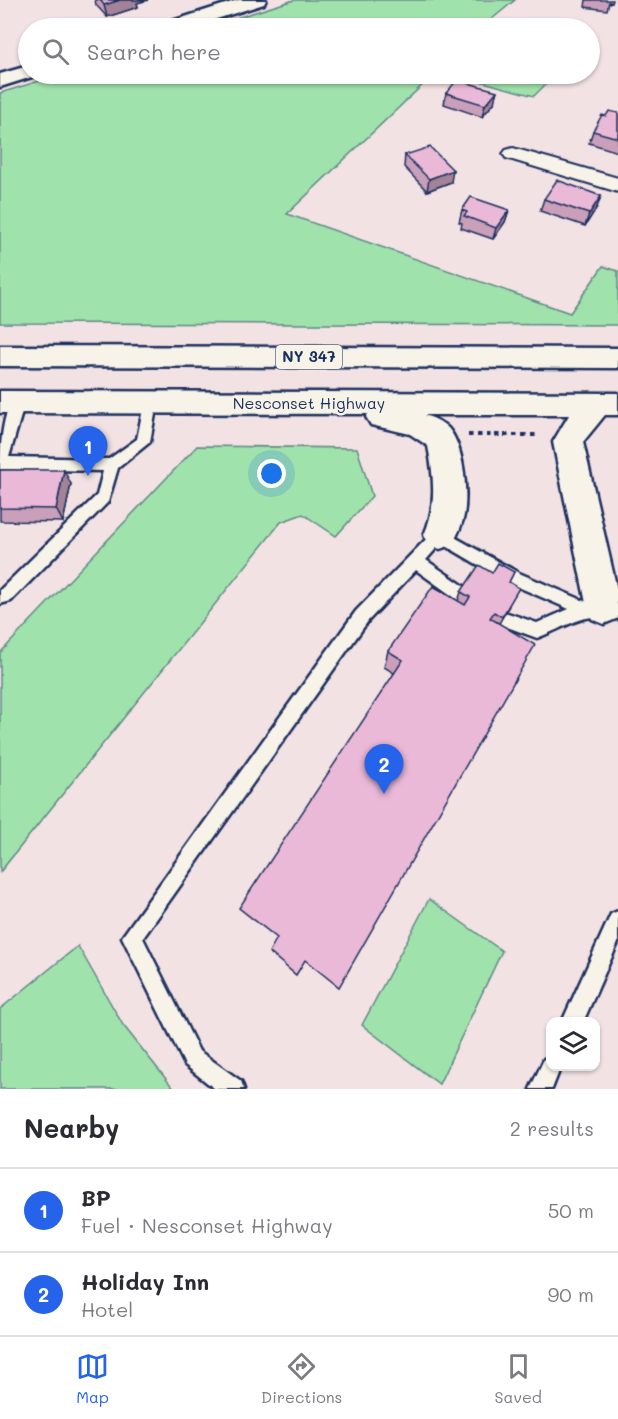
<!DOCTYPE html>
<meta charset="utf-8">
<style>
:root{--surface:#fff;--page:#f7f7f7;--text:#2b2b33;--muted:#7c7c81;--line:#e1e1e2;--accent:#2563eb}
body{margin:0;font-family:Mali,sans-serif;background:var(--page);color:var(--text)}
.controls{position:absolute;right:18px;bottom:18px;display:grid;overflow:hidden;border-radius:12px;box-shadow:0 2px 4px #0004}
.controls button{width:54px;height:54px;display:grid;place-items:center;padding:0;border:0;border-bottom:2px solid var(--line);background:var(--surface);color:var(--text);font:30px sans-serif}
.you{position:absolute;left:272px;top:474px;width:21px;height:21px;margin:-15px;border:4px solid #fff;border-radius:50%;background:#1a73e8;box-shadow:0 0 0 9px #1a73e833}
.badge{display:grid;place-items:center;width:39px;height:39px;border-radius:50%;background:var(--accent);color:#fff;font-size:20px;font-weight:700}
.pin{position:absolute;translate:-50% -50px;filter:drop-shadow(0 2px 3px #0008)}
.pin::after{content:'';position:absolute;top:32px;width:21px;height:18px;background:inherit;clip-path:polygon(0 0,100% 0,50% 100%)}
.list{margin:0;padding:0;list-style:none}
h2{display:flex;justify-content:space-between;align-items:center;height:78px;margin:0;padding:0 24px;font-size:26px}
h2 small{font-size:20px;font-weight:400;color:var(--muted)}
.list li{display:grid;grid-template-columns:39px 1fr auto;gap:18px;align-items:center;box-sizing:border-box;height:84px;padding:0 24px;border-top:2px solid var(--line)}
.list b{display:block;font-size:22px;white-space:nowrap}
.list p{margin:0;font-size:20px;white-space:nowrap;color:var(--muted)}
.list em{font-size:20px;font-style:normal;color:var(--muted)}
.icon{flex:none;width:33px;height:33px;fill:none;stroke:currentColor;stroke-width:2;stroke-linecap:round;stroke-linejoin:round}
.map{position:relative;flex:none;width:618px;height:1089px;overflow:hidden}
.search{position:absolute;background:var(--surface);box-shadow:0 2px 4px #0004;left:18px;right:18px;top:18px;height:66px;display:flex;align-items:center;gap:15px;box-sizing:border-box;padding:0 21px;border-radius:33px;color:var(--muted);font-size:22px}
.sheet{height:246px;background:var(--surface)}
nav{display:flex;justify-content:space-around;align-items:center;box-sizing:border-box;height:84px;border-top:2px solid var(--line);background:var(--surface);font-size:16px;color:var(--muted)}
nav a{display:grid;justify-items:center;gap:3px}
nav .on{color:var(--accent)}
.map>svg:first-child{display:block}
.green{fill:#a0e2ac;stroke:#5e8885;stroke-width:1.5}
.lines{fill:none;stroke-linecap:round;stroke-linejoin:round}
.lane-casing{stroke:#1b2f5e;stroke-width:5}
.street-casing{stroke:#1b2f5e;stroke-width:4}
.secondary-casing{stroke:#1b2f5e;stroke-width:5}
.highway-casing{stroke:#1b2f5e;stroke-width:5}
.path{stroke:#1b2f5e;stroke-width:4;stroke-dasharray:4.5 4.5;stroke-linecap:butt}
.lane{fill:#f7f3e8;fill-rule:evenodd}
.street{fill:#f7f3e8;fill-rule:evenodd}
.secondary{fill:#f7f3e8;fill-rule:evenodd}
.highway{fill:#f7f3e8;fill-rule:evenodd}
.wall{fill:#c99fba;stroke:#1b2f5e;stroke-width:1.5}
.shaded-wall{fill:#a48297;stroke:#1b2f5e;stroke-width:1.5}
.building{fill:#eab9d8;stroke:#1b2f5e;stroke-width:1.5}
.labels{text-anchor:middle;stroke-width:5;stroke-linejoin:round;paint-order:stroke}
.shield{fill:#f7f3e8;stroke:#5d6a87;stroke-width:1.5}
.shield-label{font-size:15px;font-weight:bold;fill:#1b2f5e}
.street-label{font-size:16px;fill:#1b2f5e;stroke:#f7f3e8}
</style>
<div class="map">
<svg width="618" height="1089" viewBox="0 0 618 1089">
<rect width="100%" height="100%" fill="#f3e2e3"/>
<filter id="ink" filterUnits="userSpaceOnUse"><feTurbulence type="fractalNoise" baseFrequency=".0167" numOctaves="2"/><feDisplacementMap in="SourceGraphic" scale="12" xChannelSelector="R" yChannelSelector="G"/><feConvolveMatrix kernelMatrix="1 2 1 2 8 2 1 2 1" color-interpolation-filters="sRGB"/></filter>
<g filter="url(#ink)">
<g class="green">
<polygon points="294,0 515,0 481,28 204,28"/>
<polygon points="62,74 434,74 287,214 570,313 603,266 618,271 618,325 0,323 0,93"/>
<polygon points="454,74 556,74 534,96"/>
<polygon points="197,446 357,448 372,496 336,536 303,514 281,522 0,872 0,653"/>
<polygon points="429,899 502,951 439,1084 362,1025"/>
<polygon points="78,946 123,1025 174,1089 0,1089 0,1009"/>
</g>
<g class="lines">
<g class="lane-casing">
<g id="lane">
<path d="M 18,397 L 25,402 L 9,457 L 109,459 L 137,439 L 145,399 L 150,398 L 157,403 L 150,442 L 118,468 L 108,502 L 11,601 L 0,604 L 0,590 L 97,495 L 103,471 L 0,469 C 0,454 2,402 18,397 Z"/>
<path d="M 440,529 L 519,573 L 587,602 L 604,601 L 618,605 L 618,619 C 585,610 567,627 537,638 L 496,623 L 494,618 L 496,613 L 502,611 L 537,623 L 569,609 L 509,583 L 441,543 L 426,560 L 470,590 L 472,595 L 470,600 L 464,602 L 458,600 L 416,570 L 368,621 L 143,938 L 199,1051 L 241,1081 L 244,1089 L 215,1089 L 185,1065 L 122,937 L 356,611 L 435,530 Z"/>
<polygon points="618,911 618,943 583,1022 562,1022 611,914"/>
<polygon points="550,1056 550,1066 561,1066 552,1089 530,1089 544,1059"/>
</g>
</g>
<g class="street-casing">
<polygon id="street" points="513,148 618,178 618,192 506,158 503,154 506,150"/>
</g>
<g class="secondary-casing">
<g id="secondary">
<polygon points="238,0 266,0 264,4 188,28 160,28 163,24"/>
<polygon points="28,66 28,74 37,74 35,76 0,87 0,74"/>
</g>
</g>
<g class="highway-casing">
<g id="highway">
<polygon points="0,346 618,348 618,368 0,366"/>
<path d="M 0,391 L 618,393 L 618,415 L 605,415 L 583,442 L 618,594 L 616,619 L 604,624 L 592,619 L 587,608 L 553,442 L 569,415 L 424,415 C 433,418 441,421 448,428 C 464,446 468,492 464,515 C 462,526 457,535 452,545 L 440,549 L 428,545 L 424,535 C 437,506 434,477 428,446 L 410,434 L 371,425 L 366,417 L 368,414 L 0,413 Z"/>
</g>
</g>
<polyline class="path" points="468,435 537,435"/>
<use href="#lane" class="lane"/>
<use href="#street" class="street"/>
<use href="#secondary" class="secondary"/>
<use href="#highway" class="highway"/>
</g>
<g class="wall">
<polygon points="95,0 148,0 137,3 138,7 107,17 96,5"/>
<polygon points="586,0 613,0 612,3 609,2 607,10 585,7"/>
<polygon points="446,93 494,103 482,117 444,104"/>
<polygon points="618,113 618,152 589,143 593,131 606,116"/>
<polygon points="405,155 451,182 427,191 404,167"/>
<polygon points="601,196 597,207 585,226 540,211 544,199"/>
<polygon points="462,210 509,210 505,222 493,239 461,228 462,223 459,222"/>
<polygon points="0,470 71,484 63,522 0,521"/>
<polygon points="514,572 509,582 509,606 305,960 277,939 394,673 384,667 388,651 458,601 461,592 492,573"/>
</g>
<g class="shaded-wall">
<polygon points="120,0 148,0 137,3 138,7 107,17 104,5"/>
<polygon points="497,91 494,103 482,117 485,105"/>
<polygon points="453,170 451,182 427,191 429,179"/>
<polygon points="601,196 597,207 585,226 589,214"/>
<polygon points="509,210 505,222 493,239 496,228"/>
<polygon points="64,470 71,484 63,522 56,509"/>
</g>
<g class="building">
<polygon points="100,0 120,0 104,5"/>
<polygon points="457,80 497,91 485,105 446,93"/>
<polygon points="609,111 618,113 618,138 593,131 602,115 606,116"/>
<polygon points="430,147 453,170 429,179 405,155"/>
<polygon points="557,180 601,196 589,214 544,199"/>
<polygon points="471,197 509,210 496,228 464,216 467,212 462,210"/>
<polygon points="0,470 64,470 56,509 0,508"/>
<polygon points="498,563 514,572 509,582 519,588 502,617 494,612 490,618 535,645 339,987 305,960 296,975 269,952 277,938 239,908 403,660 388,651 433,586 465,605 470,597 461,592 479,565 492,573"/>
</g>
</g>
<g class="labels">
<rect class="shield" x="276" y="345" width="66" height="24" rx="4.5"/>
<g class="shield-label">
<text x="309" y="362">NY 347</text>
</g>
<g class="street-label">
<text x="309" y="409">Nesconset Highway</text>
</g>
</g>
</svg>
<div class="controls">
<button><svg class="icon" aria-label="layers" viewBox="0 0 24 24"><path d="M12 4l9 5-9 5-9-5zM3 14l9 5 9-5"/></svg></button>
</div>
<div class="you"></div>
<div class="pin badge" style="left:88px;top:476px">1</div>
<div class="pin badge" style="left:384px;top:794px">2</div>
<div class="search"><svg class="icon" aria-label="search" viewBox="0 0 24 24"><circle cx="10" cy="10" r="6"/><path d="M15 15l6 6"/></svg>Search here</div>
</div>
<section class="sheet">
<h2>Nearby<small>2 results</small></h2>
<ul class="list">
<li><span class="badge">1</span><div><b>BP</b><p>Fuel · Nesconset Highway</p></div><em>50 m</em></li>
<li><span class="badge">2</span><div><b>Holiday Inn</b><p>Hotel</p></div><em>90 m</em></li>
</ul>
</section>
<nav>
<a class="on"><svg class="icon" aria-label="map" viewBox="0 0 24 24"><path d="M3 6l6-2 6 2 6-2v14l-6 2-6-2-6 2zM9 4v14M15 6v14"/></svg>Map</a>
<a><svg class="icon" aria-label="directions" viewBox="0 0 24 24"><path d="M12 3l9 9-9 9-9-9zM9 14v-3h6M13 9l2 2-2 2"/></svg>Directions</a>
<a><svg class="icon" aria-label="saved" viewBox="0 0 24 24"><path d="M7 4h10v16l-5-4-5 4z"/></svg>Saved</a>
</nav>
